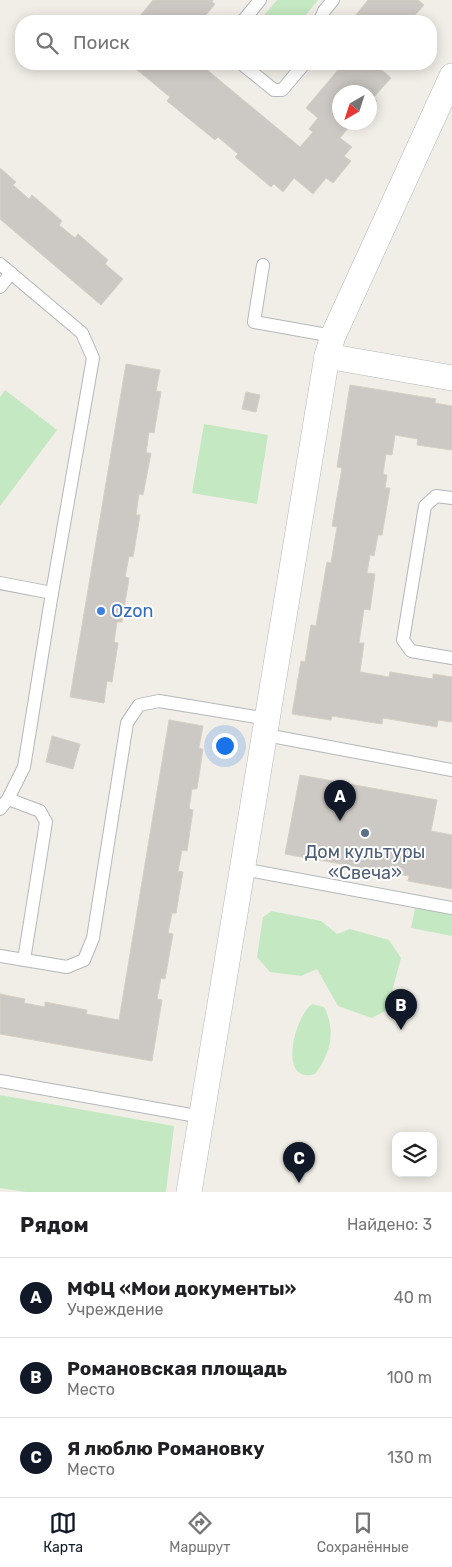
<!DOCTYPE html>
<html lang="ru">
<meta charset="utf-8">
<style>
:root{--surface:#fff;--page:#f2f2f2;--text:#202124;--muted:#757577;--line:#e0e0e0;--accent:#111827}
body{margin:0;font-family:Rubik,sans-serif;background:var(--page);color:var(--text)}
.controls{position:absolute;right:15px;bottom:15px;display:grid;overflow:hidden;border-radius:10px;box-shadow:0 2px 12px #0003}
.controls button{width:45px;height:45px;display:grid;place-items:center;padding:0;border:0;border-bottom:1px solid var(--line);background:var(--surface);color:var(--text);font:25px sans-serif}
.compass{position:absolute;left:332px;top:85px;width:45px;height:45px;border-radius:50%;background:var(--surface);box-shadow:0 2px 12px #0003;rotate:219deg}
.you{position:absolute;left:224px;top:745px;width:18px;height:18px;margin:-12px;border:4px solid #fff;border-radius:50%;background:#1a73e8;box-shadow:0 0 0 8px #1a73e833}
.badge{display:grid;place-items:center;width:32px;height:32px;border-radius:50%;background:var(--accent);color:#fff;font-size:16px;font-weight:700}
.pin{position:absolute;translate:-50% -41px;filter:drop-shadow(0 1px 2px #0008)}
.pin::after{content:'';position:absolute;top:26px;width:18px;height:15px;background:inherit;clip-path:polygon(0 0,100% 0,50% 100%)}
.list{margin:0;padding:0;list-style:none}
h2{display:flex;justify-content:space-between;align-items:center;height:65px;margin:0;padding:0 20px;font-size:21px}
h2 small{font-size:16px;font-weight:400;color:var(--muted)}
.list li{display:grid;grid-template-columns:32px 1fr auto;gap:15px;align-items:center;box-sizing:border-box;height:80px;padding:0 20px;border-top:1px solid var(--line)}
.list b{display:block;font-size:19px;white-space:nowrap}
.list p{margin:0;font-size:16px;white-space:nowrap;color:var(--muted)}
.list em{font-size:16px;font-style:normal;color:var(--muted)}
.icon{flex:none;width:28px;height:28px;fill:none;stroke:currentColor;stroke-width:2;stroke-linecap:round;stroke-linejoin:round}
.map{position:relative;flex:none;width:452px;height:1192px;overflow:hidden}
.search{position:absolute;background:var(--surface);box-shadow:0 2px 12px #0003;left:15px;right:15px;top:15px;height:55px;display:flex;align-items:center;gap:12px;box-sizing:border-box;padding:0 18px;border-radius:20px;color:var(--muted);font-size:19px}
.sheet{height:305px;background:var(--surface)}
nav{display:flex;justify-content:space-around;align-items:center;box-sizing:border-box;height:70px;border-top:1px solid var(--line);background:var(--surface);font-size:14px;color:var(--muted)}
nav a{display:grid;justify-items:center;gap:2px}
nav .on{color:var(--accent)}
.map>svg:first-child{display:block}
.green{fill:#c4e9c2}
.building{fill:#ccc8c3;stroke:#d6cfc4}
.lines{fill:none;stroke-linecap:round;stroke-linejoin:round}
.lane-casing{stroke:#b4b7bb;stroke-width:14}
.street-casing{stroke:#b4b7bb;stroke-width:26}
.lane{stroke:#fff;stroke-width:12}
.street{stroke:#fff;stroke-width:25}
.shop-dot{fill:#3f7fe0;stroke:#fff;stroke-width:2}
.service-dot{fill:#5c6f8a;stroke:#fff;stroke-width:2}
.labels{text-anchor:middle;stroke-width:4;stroke-linejoin:round;paint-order:stroke}
.shop-label{font-size:18px;fill:#366cbe;stroke:#fff;text-anchor:start}
.service-label{font-size:18px;fill:#4e5e75;stroke:#fff}
</style>
<div class="map">
<svg width="452" height="1192" viewBox="0 0 452 1192">
<rect width="100%" height="100%" fill="#f0eee6"/>
<g class="green">
<polygon points="277,0 318,0 304,17 303,21 259,21"/>
<polygon points="5,390 57,430 0,506 0,397"/>
<polygon points="204,424 268,435 257,504 192,493"/>
<polygon points="415,908 452,915 452,936 411,928"/>
<polygon points="272,911 321,921 337,934 350,929 389,940 401,958 387,1010 372,1018 338,1006 317,969 301,976 270,972 257,957 263,917"/>
<path d="M 312,1004 L 324,1007 C 336,1029 331,1054 315,1074 C 278,1085 293,1019 312,1004 Z"/>
<polygon points="0,1095 174,1126 166,1192 26,1192 0,1188"/>
</g>
<g class="building">
<polygon points="153,0 213,0 212,2 215,4 201,21 136,21"/>
<polygon points="368,0 418,0 424,5 410,21 351,21"/>
<polygon points="130,64 184,64 191,70 196,64 200,64 300,147 313,132 309,129 318,118 306,108 343,64 375,64 391,78 373,98 377,101 370,109 370,92 340,92 340,122 353,122 340,138 352,147 344,156 351,161 333,183 326,178 313,194 294,178 283,192 274,184 271,187 235,157 238,154 218,137 215,140 167,101 170,97"/>
<polygon points="0,168 16,182 13,185 29,199 32,195 62,221 59,225 75,238 78,234 108,260 105,264 123,279 101,305 0,219"/>
<polygon points="126,364 160,370 156,391 161,392 154,433 149,432 146,453 151,453 143,495 139,494 136,515 140,515 133,557 129,556 125,577 129,578 122,622 117,622 114,642 118,643 112,682 107,681 104,703 70,697"/>
<polygon points="350,385 436,399 435,403 452,406 452,450 417,445 418,439 395,435 392,455 386,454 383,474 387,475 385,488 390,488 382,535 378,535 374,556 370,555 367,573 375,574 370,610 364,609 359,643 364,643 360,672 389,677 390,672 433,679 433,674 452,677 452,722 438,720 437,727 383,718 382,724 332,716 331,720 292,714 301,661 305,662 311,625 316,626 327,562 331,563 337,527 332,526 342,468 337,467"/>
<polygon points="246,392 260,395 256,412 242,409"/>
<polygon points="169,720 203,726 199,748 203,749 197,789 192,789 189,809 193,810 187,851 182,850 178,871 183,872 176,913 172,913 168,933 173,934 165,979 161,978 157,999 162,1000 152,1061 0,1034 0,994 25,999 24,1003 45,1007 45,1002 87,1010 86,1014 119,1020"/>
<polygon points="52,736 80,744 73,769 46,762"/>
<polygon points="300,775 437,800 431,831 452,835 452,889 408,881 409,876 285,854"/>
</g>
<g class="lines">
<g class="lane-casing">
<g id="lane">
<polyline points="243,21 260,0"/>
<polyline points="320,21 324,11 333,0"/>
<polyline points="242,64 274,90 282,90 304,64"/>
<polyline points="0,264 82,333 93,358 52,593 24,767 8,799 0,809"/>
<polyline points="263,265 254,322 333,336"/>
<polyline points="0,287 11,273"/>
<polyline points="452,498 436,496 425,506 403,640 411,651 452,658"/>
<polyline points="0,583 52,593"/>
<polyline points="266,735 452,770"/>
<polyline points="8,799 40,811 46,822 24,960"/>
<polyline points="243,869 452,908"/>
<polyline points="0,956 67,967 84,960 93,938 127,723 139,705 159,701 268,719"/>
<polyline points="0,1081 202,1117"/>
</g>
</g>
<g class="street-casing">
<g id="street">
<polyline points="327,356 452,378"/>
<polyline points="189,1192 327,356 333,336 452,76"/>
</g>
</g>
<use href="#lane" class="lane"/>
<use href="#street" class="street"/>
</g>
<circle class="shop-dot" cx="101" cy="611" r="5"/>
<circle class="service-dot" cx="365" cy="833" r="5"/>
<g class="labels">
<g class="shop-label">
<text x="111" y="617">Ozon</text>
</g>
<g class="service-label">
<text x="365" y="858">Дом культуры<tspan x="365" dy="21">«Свеча»</tspan></text>
</g>
</g>
</svg>
<div class="controls">
<button><svg class="icon" aria-label="layers" viewBox="0 0 24 24"><path d="M12 4l9 5-9 5-9-5zM3 14l9 5 9-5"/></svg></button>
</div>
<svg class="compass" viewBox="-18 -18 36 36"><path d="M0-13l5 13h-10z" fill="#e53935"/><path d="M0 13l5-13h-10z" fill="#757577"/></svg>
<div class="you"></div>
<div class="pin badge" style="left:340px;top:821px">A</div>
<div class="pin badge" style="left:401px;top:1030px">B</div>
<div class="pin badge" style="left:299px;top:1183px">C</div>
<div class="search"><svg class="icon" aria-label="search" viewBox="0 0 24 24"><circle cx="10" cy="10" r="6"/><path d="M15 15l6 6"/></svg>Поиск</div>
</div>
<section class="sheet">
<h2>Рядом<small>Найдено: 3</small></h2>
<ul class="list">
<li><span class="badge">A</span><div><b>МФЦ «Мои документы»</b><p>Учреждение</p></div><em>40 m</em></li>
<li><span class="badge">B</span><div><b>Романовская площадь</b><p>Место</p></div><em>100 m</em></li>
<li><span class="badge">C</span><div><b>Я люблю Романовку</b><p>Место</p></div><em>130 m</em></li>
</ul>
</section>
<nav>
<a class="on"><svg class="icon" aria-label="map" viewBox="0 0 24 24"><path d="M3 6l6-2 6 2 6-2v14l-6 2-6-2-6 2zM9 4v14M15 6v14"/></svg>Карта</a>
<a><svg class="icon" aria-label="directions" viewBox="0 0 24 24"><path d="M12 3l9 9-9 9-9-9zM9 14v-3h6M13 9l2 2-2 2"/></svg>Маршрут</a>
<a><svg class="icon" aria-label="saved" viewBox="0 0 24 24"><path d="M7 4h10v16l-5-4-5 4z"/></svg>Сохранённые</a>
</nav>
